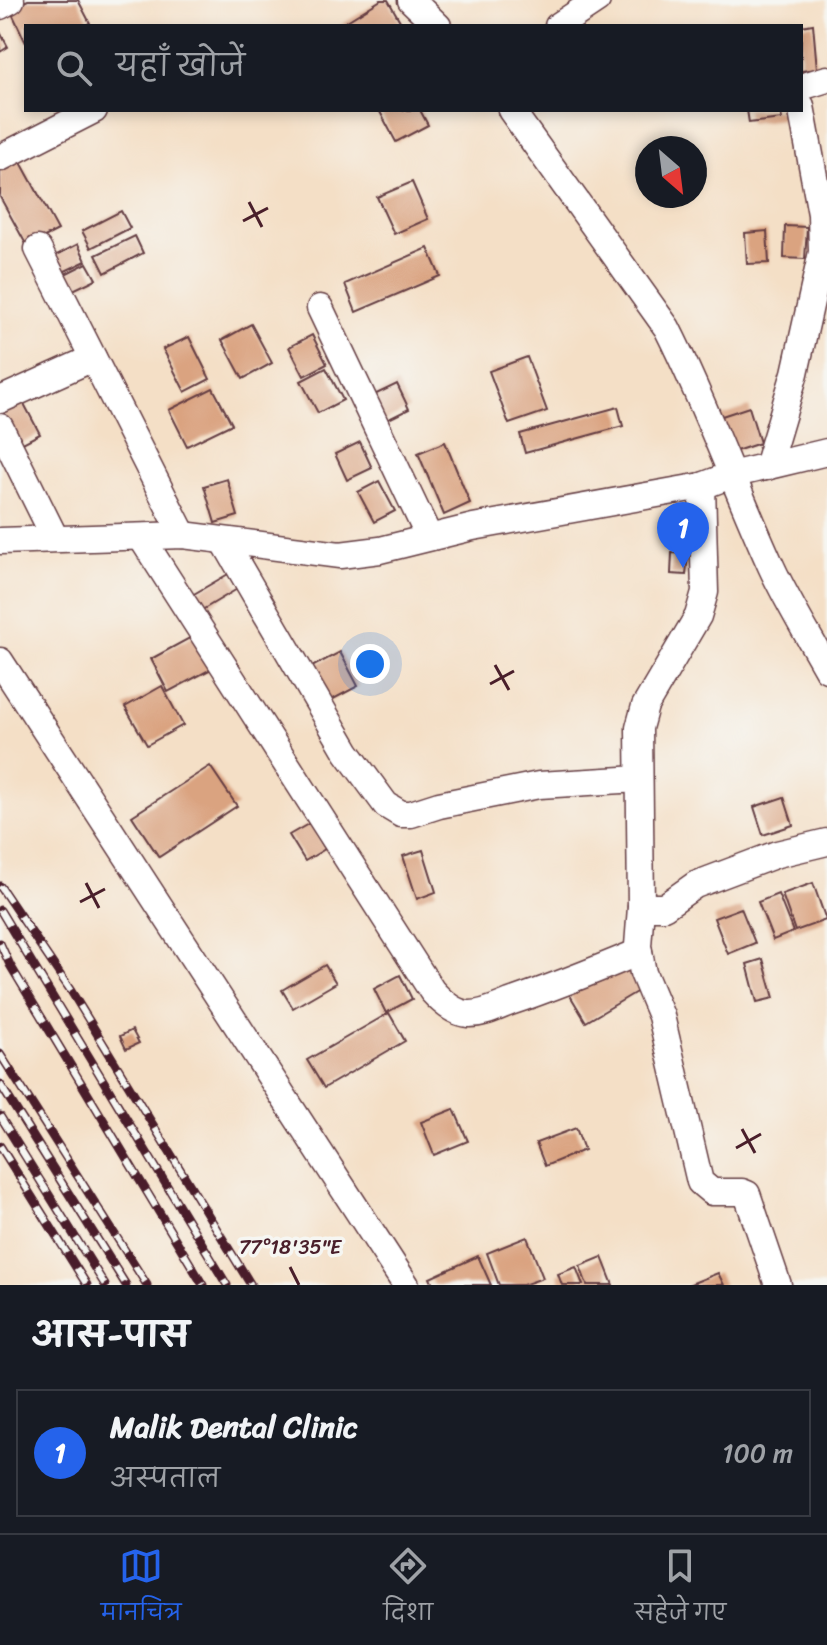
<!DOCTYPE html>
<html lang="hi">
<meta charset="utf-8">
<style>
:root{--surface:#171b24;--page:#20242c;--text:#f1f3f6;--muted:#9ea1a6;--line:#363941;--accent:#2563eb}
body{margin:0;font-family:Sriracha,"Playpen Sans Deva",sans-serif;background:var(--page);color:var(--text)}
.compass{position:absolute;left:635px;top:136px;width:72px;height:72px;border-radius:50%;background:var(--surface);box-shadow:0 4px 12px #0003;rotate:152deg}
.you{position:absolute;left:370px;top:664px;width:28px;height:28px;margin:-20px;border:6px solid #fff;border-radius:50%;background:#1a73e8;box-shadow:0 0 0 12px #1a73e833}
.badge{display:grid;place-items:center;width:52px;height:52px;border-radius:50%;background:var(--accent);color:#fff;font-size:26px;font-weight:700}
.pin{position:absolute;translate:-50% -66px;filter:drop-shadow(0 2px 4px #0008)}
.pin::after{content:'';position:absolute;top:42px;width:28px;height:24px;background:inherit;clip-path:polygon(0 0,100% 0,50% 100%)}
.list{margin:0;padding:0;list-style:none}
h2{display:flex;justify-content:space-between;align-items:center;height:104px;margin:0;padding:0 32px;font-size:34px}
h2 small{font-size:26px;font-weight:400;color:var(--muted)}
.list li{display:grid;grid-template-columns:52px 1fr auto;gap:24px;align-items:center;box-sizing:border-box;height:128px;margin:0 16px 16px;padding:0 16px;border:2px solid var(--line);border-radius:0px}
.list b{display:block;font-size:30px;white-space:nowrap}
.list p{margin:0;font-size:26px;white-space:nowrap;color:var(--muted)}
.list em{font-size:26px;font-style:normal;color:var(--muted)}
.icon{flex:none;width:44px;height:44px;fill:none;stroke:currentColor;stroke-width:2;stroke-linecap:round;stroke-linejoin:round}
.map{position:relative;flex:none;width:827px;height:1285px;overflow:hidden}
.search{position:absolute;background:var(--surface);box-shadow:0 4px 12px #0003;left:24px;right:24px;top:24px;height:88px;display:flex;align-items:center;gap:20px;box-sizing:border-box;padding:0 28px;border-radius:0px;color:var(--muted);font-size:30px}
.sheet{height:248px;background:var(--surface)}
nav{display:flex;justify-content:space-around;align-items:center;box-sizing:border-box;height:112px;border-top:2px solid var(--line);background:var(--surface);font-size:22px;color:var(--muted)}
nav a{display:grid;justify-items:center;gap:4px}
nav .on{color:var(--accent)}
.map>svg:first-child{display:block}
.building{fill:#daa380}
.lines{fill:none;stroke-linecap:round;stroke-linejoin:round}
.minor-casing{stroke:#643c42;stroke-width:29}
.minor{stroke:#fff;stroke-width:26}
.rail-casing{stroke:#4a1f2b;stroke-width:9}
.rail{stroke:#f6f6f2;stroke-width:6;stroke-dasharray:18;stroke-linecap:butt}
.ticks{fill:none;stroke:#4a1f2b;stroke-width:3}
.ticks-label{font-size:20px;text-anchor:middle;fill:#4a1f2b;stroke:#f6f6f2;stroke-width:7;stroke-linejoin:round;paint-order:stroke}
</style>
<div class="map">
<svg width="827" height="1285" viewBox="0 0 827 1285">
<rect width="100%" height="100%" fill="#f6f6f2"/>
<filter id="ink" filterUnits="userSpaceOnUse"><feTurbulence type="fractalNoise" baseFrequency=".0125" numOctaves="2"/><feDisplacementMap in="SourceGraphic" scale="16" xChannelSelector="R" yChannelSelector="G"/><feConvolveMatrix kernelMatrix="1 2 1 2 8 2 1 2 1" color-interpolation-filters="sRGB"/></filter>
<filter id="wash" filterUnits="userSpaceOnUse"><feTurbulence type="fractalNoise" baseFrequency=".006" numOctaves="4" result="noise"/><feDisplacementMap in="SourceGraphic" scale="32" xChannelSelector="R" yChannelSelector="G"/><feGaussianBlur stdDeviation="1.8" result="paint"/><feColorMatrix in="noise" values="0 0 0 0 0 0 0 0 0 0 0 0 0 0 0 0 0 1.4 0 .05"/><feComposite in="paint" operator="in"/></filter>
<g filter="url(#wash)">
<rect width="100%" height="100%" fill="#f4dfc6"/>
<g id="blocks">
<g class="building">
<polygon points="28,0 78,0 90,23 84,26 26,26 26,43 10,9"/>
<polygon points="381,0 388,0 400,21 392,26 339,26"/>
<polygon points="813,24 817,69 801,71 801,26"/>
<polygon points="0,32 8,47 0,52"/>
<polygon points="379,110 420,110 428,125 396,142"/>
<polygon points="747,110 780,110 782,119 749,123"/>
<polygon points="17,155 58,230 27,246 0,197 0,164"/>
<polygon points="412,182 428,219 394,234 377,197"/>
<polygon points="121,211 130,228 91,248 82,231"/>
<polygon points="785,226 807,227 805,259 784,258"/>
<polygon points="767,231 769,263 747,264 745,233"/>
<polygon points="135,236 143,253 105,273 96,255"/>
<polygon points="78,244 86,261 59,274 51,258"/>
<polygon points="428,248 440,276 356,312 345,284"/>
<polygon points="87,263 96,279 69,292 61,276"/>
<polygon points="251,324 272,363 243,379 222,340"/>
<polygon points="312,335 327,364 304,376 289,347"/>
<polygon points="189,337 210,379 185,392 163,349"/>
<polygon points="527,357 547,411 509,424 489,371"/>
<polygon points="326,368 343,400 318,413 301,381"/>
<polygon points="397,384 409,409 381,423 368,398"/>
<polygon points="213,388 232,424 187,446 169,410"/>
<polygon points="21,398 40,434 19,445 0,409"/>
<polygon points="618,407 623,426 525,453 520,434"/>
<polygon points="749,407 760,443 730,453 719,417"/>
<polygon points="360,442 372,468 347,480 335,454"/>
<polygon points="445,442 470,503 444,515 418,453"/>
<polygon points="227,479 238,516 215,523 204,486"/>
<polygon points="379,481 395,511 374,522 358,492"/>
<polygon points="672,553 688,554 686,575 671,574"/>
<polygon points="230,573 239,588 197,613 187,598"/>
<polygon points="195,635 213,668 168,692 151,659"/>
<polygon points="340,652 358,686 324,704 306,670"/>
<polygon points="162,686 183,725 147,745 125,707"/>
<polygon points="210,766 237,806 159,857 132,816"/>
<polygon points="784,797 793,825 763,835 754,807"/>
<polygon points="310,823 325,849 305,861 289,835"/>
<polygon points="423,850 436,892 417,899 403,856"/>
<polygon points="813,883 826,920 795,931 782,894"/>
<polygon points="778,894 793,932 773,940 758,902"/>
<polygon points="741,908 755,943 728,954 714,918"/>
<polygon points="626,958 643,988 586,1022 568,992"/>
<polygon points="763,959 774,998 757,1002 747,964"/>
<polygon points="325,965 336,983 293,1008 282,990"/>
<polygon points="400,975 412,999 386,1013 374,989"/>
<polygon points="389,1013 405,1041 324,1088 307,1060"/>
<polygon points="132,1030 139,1043 126,1049 120,1036"/>
<polygon points="454,1109 468,1141 434,1155 421,1122"/>
<polygon points="576,1128 584,1150 545,1166 536,1143"/>
<polygon points="527,1237 543,1278 523,1285 499,1285 487,1253"/>
<polygon points="478,1256 491,1285 433,1285 430,1278"/>
<polygon points="602,1257 613,1285 587,1285 580,1266"/>
<polygon points="576,1267 583,1285 562,1285 558,1274"/>
<polygon points="718,1273 724,1285 688,1285"/>
</g>
</g>
</g>
<g filter="url(#ink)">
<use href="#blocks" fill-opacity="0" stroke="#643c42" stroke-width="2"/>
<g class="lines">
<g class="minor-casing">
<g id="minor">
<polyline points="411,0 438,26"/>
<polyline points="0,6 11,0"/>
<polyline points="558,26 597,0"/>
<polyline points="801,87 827,79"/>
<path d="M 511,110 L 667,328 C 706,405 735,487 771,566 C 787,601 808,635 827,669"/>
<polyline points="0,158 94,110"/>
<polyline points="38,249 183,535"/>
<polyline points="320,308 429,537"/>
<polyline points="0,400 93,358"/>
<polyline points="0,427 55,538"/>
<polyline points="767,467 795,373 822,252 821,214 801,106"/>
<polyline points="702,486 705,592 698,616 645,706 639,728 641,907 664,907 695,885 777,854 827,842"/>
<path d="M 141,537 L 432,991 C 441,1001 454,1013 468,1014 C 482,1015 497,1007 510,1002 C 554,987 596,970 639,952"/>
<polyline points="0,541 183,535 340,555 380,550 473,527 702,486 731,475 827,452"/>
<polyline points="224,541 347,752 386,805 401,814 411,814 439,805 539,785 639,779"/>
<polyline points="0,661 406,1285"/>
<polyline points="641,907 638,946 643,973 661,1016 700,1182 712,1192 742,1192 747,1194 778,1285"/>
</g>
</g>
<use href="#minor" class="minor"/>
<g class="rail-casing">
<g id="rail">
<polyline points="0,886 71,991 251,1285"/>
<polyline points="0,910 227,1285"/>
<polyline points="0,943 10,965 203,1285"/>
<polyline points="0,1054 147,1285"/>
<polyline points="0,1084 126,1285"/>
<polyline points="0,1116 105,1285"/>
<polyline points="0,1146 87,1285"/>
</g>
</g>
<use href="#rail" class="rail"/>
</g>
</g>
<path class="ticks" d="M 249,202 L 262,227M 243,221 L 268,208M 495,665 L 509,690M 490,684 L 514,671M 86,883 L 99,908M 80,902 L 105,889M 742,1129 L 755,1153M 736,1148 L 761,1134M 290,1267 L 299,1285"/>
<g class="ticks-label">
<text x="290" y="1254">77°18'35"E</text>
</g>
</svg>
<svg class="compass" viewBox="-18 -18 36 36"><path d="M0-13l5 13h-10z" fill="#e53935"/><path d="M0 13l5-13h-10z" fill="#9ea1a6"/></svg>
<div class="you"></div>
<div class="pin badge" style="left:683px;top:568px">1</div>
<div class="search"><svg class="icon" aria-label="search" viewBox="0 0 24 24"><circle cx="10" cy="10" r="6"/><path d="M15 15l6 6"/></svg>यहाँ खोजें</div>
</div>
<section class="sheet">
<h2>आस-पास<small></small></h2>
<ul class="list">
<li><span class="badge">1</span><div><b>Malik Dental Clinic</b><p>अस्पताल</p></div><em>100 m</em></li>
</ul>
</section>
<nav>
<a class="on"><svg class="icon" aria-label="map" viewBox="0 0 24 24"><path d="M3 6l6-2 6 2 6-2v14l-6 2-6-2-6 2zM9 4v14M15 6v14"/></svg>मानचित्र</a>
<a><svg class="icon" aria-label="directions" viewBox="0 0 24 24"><path d="M12 3l9 9-9 9-9-9zM9 14v-3h6M13 9l2 2-2 2"/></svg>दिशा</a>
<a><svg class="icon" aria-label="saved" viewBox="0 0 24 24"><path d="M7 4h10v16l-5-4-5 4z"/></svg>सहेजे गए</a>
</nav>
